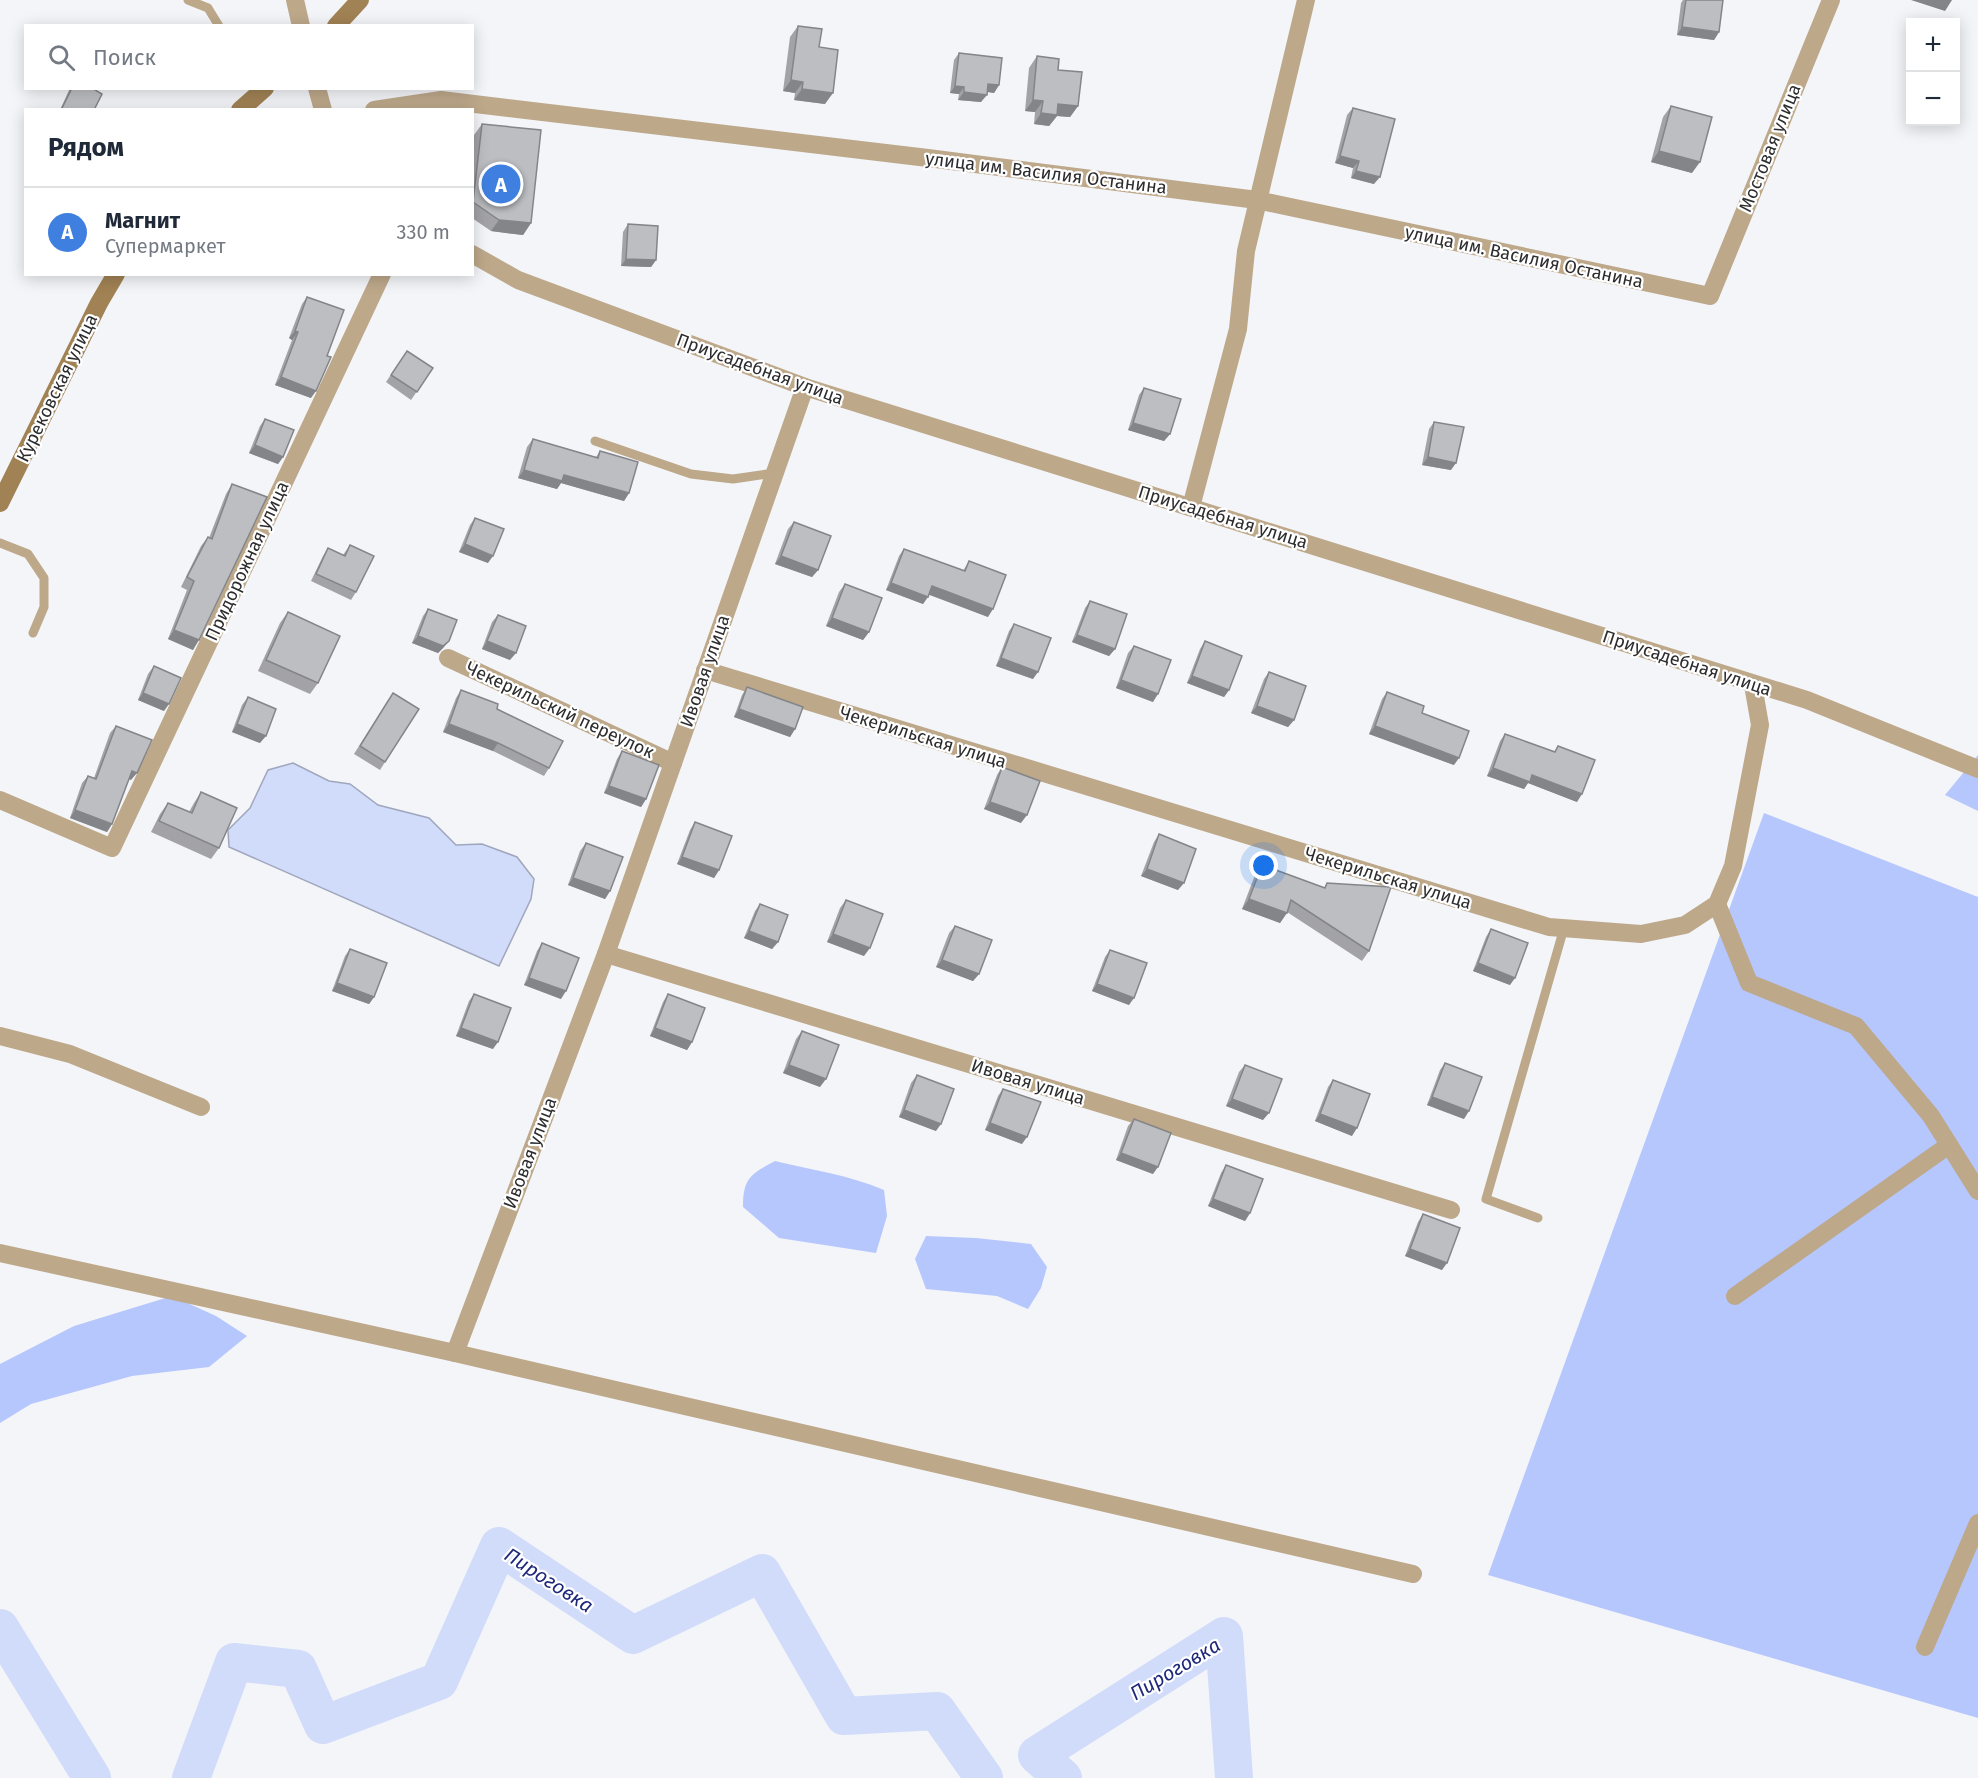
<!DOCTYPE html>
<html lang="ru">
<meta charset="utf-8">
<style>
:root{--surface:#fff;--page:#f2f2f3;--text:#1f2937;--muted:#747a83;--line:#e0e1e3;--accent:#715428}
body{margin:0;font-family:"Fira Sans",sans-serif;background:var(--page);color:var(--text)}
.controls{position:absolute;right:18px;top:18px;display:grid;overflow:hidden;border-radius:0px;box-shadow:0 3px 15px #0003}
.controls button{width:54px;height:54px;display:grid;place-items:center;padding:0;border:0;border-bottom:2px solid var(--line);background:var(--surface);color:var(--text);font:30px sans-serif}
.you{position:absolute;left:1264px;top:866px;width:21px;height:21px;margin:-15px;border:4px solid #fff;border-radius:50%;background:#1a73e8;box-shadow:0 0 0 9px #1a73e833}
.badge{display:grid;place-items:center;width:39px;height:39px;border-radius:50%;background:var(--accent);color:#fff;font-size:20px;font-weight:700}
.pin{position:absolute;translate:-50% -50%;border:3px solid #fff;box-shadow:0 2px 6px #0006}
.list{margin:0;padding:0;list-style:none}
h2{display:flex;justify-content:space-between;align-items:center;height:78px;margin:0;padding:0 24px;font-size:26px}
h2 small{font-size:20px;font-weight:400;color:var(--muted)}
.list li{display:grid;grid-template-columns:39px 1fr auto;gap:18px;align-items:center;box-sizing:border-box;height:90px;padding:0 24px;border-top:2px solid var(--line)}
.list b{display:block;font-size:22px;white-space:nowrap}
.list p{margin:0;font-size:20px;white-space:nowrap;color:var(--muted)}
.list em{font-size:20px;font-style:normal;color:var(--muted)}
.icon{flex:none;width:33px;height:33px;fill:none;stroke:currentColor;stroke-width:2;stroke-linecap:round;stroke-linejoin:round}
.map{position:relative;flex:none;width:1978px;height:1778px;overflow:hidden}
.search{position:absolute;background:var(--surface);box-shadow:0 3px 15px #0003;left:24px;top:24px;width:450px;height:66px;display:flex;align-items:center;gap:15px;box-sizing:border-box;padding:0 21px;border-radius:0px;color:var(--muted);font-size:22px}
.panel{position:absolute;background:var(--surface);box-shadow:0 3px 15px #0003;left:24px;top:108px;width:450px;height:168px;border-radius:0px}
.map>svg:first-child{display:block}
.green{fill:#b6c7fd}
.water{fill:#d1dbfa;stroke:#a0a7bd;stroke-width:1.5}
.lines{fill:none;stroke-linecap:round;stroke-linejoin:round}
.river{stroke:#d1dbfa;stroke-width:38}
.lane{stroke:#bda88a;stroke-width:9}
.street{stroke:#bda88a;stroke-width:18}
.secondary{stroke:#a18254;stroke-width:18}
.wall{fill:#a3a3a7}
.shaded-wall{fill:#848588}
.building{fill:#bdbec2;stroke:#848588;stroke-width:1.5}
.labels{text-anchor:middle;stroke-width:4.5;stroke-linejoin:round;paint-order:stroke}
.street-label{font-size:18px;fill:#2d2d2f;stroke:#fff}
.water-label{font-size:20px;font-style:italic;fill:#1f297a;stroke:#fff}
</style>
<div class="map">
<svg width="1978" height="1778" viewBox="0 0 1978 1778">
<rect width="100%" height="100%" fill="#f4f5f9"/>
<g class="green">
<polygon points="1978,755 1978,811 1945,795"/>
<polygon points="1764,813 1978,897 1978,1718 1488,1575"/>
<path d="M 775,1161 C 812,1170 849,1175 884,1190 L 887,1216 L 876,1253 L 779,1238 L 743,1207 C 743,1178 751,1174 775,1161 Z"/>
<polygon points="926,1236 976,1238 1031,1244 1047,1267 1041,1288 1028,1309 997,1296 926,1289 915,1259"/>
<polygon points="172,1296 216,1316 247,1336 209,1367 132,1376 31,1404 0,1423 0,1364 74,1326"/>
</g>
<polygon class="water" points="293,763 329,781 350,784 378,805 429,818 456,845 482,844 517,857 534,879 531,899 499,966 229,847 228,830 250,808 268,770"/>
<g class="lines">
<g class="river">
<polyline points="0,1628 92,1778"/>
<polyline points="191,1778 234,1662 298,1669 323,1725 439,1681 499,1546 633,1635 762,1573 844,1716 937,1711 984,1778"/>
<polyline points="1063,1778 1037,1755 1224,1636 1234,1778"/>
</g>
<g class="lane">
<polyline points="188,0 208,8 219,26"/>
<polyline points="595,441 691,474 733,479 774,473"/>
<polyline points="0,543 28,554 44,578 44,607 33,633"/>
<polyline points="1538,1218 1486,1199 1564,928"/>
</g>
<g class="street">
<polyline points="295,0 301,26"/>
<polyline points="317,88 323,110"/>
<polyline points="374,110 441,100 928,158 1257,200 1710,296 1831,0"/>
<polyline points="472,254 518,280 805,387 1807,700 1978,769"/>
<polyline points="1191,507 1238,329 1246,251 1306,0"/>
<polyline points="448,658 673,763"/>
<polyline points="705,670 1549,927 1641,934 1685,925 1717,904 1733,866 1760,725 1753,685"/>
<polyline points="0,800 112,848 382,274"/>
<polyline points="1717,904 1749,983 1856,1026 1931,1116 1978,1191"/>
<polyline points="606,954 1451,1210"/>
<polyline points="0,1036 70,1054 201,1107"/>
<polyline points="0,1253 455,1353 1413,1574"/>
<polyline points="1735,1296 1949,1145"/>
<polyline points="455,1353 606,954 805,387"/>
<polyline points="1925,1647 1978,1523"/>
</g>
<g class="secondary">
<polyline points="336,26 360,0"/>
<polyline points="240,110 265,88"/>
<polyline points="0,503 99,303 116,274"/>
</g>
</g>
<g class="wall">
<polygon points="1683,0 1723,0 1719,32 1714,40 1677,35 1681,3"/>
<polygon points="798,26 819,47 825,104 794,100 795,93 783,91 790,37"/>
<polygon points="959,53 999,85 994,93 987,92 981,102 958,100 959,94 950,93 954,60"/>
<polygon points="1037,56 1058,70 1078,106 1070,117 1057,116 1049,126 1034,124 1035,112 1025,111 1029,68"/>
<polygon points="70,88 92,88 94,110 60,110"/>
<polygon points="1671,106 1692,173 1651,162 1663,117"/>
<polygon points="1353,108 1374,184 1351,178 1353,168 1335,163 1347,115"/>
<polygon points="482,124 531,223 523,235 491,231 472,218 472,149 474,135"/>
<polygon points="628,224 656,260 651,267 621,266 623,232"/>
<polygon points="307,297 311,398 275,385 292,340 289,338 302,304"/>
<polygon points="407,351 433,368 411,400 386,382"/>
<polygon points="1144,388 1170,434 1164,441 1128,430 1139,395"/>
<polygon points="265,419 283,457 278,464 249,453 260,426"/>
<polygon points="1434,422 1451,470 1422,465 1429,429"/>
<polygon points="533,439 596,457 600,451 629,493 624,501 561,483 557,489 518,478 527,447"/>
<polygon points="232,484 193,650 168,639 187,590 181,587 201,546 208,537 209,538 226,494"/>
<polygon points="475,518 488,563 459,552 470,525"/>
<polygon points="794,522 818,570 812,577 775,564 788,529"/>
<polygon points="350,545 356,592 351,600 311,581 323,556 328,548 343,555"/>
<polygon points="904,549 963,571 969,561 988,617 929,594 923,604 886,590 899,556"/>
<polygon points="845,584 869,632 863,640 826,626 839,592"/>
<polygon points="1090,601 1115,649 1109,656 1072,642 1085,608"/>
<polygon points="428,609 449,641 443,648 438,653 412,643 423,616"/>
<polygon points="288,612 318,683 310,694 258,671 280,623"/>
<polygon points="498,615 510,660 482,649 492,622"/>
<polygon points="1014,624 1033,679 996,666 1009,631"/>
<polygon points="1205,641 1229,690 1224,697 1187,683 1200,649"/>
<polygon points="1134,646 1153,702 1116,688 1128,653"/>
<polygon points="154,666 164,711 138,700 148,674"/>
<polygon points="1269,672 1294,720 1288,727 1251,713 1264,679"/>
<polygon points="747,687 795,729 790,737 734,717 742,695"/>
<polygon points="461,690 497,709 549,768 544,776 493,751 443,732 456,698"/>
<polygon points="1387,692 1422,713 1454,765 1369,734 1382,699"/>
<polygon points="248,697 260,743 232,732 242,705"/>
<polygon points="388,700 385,762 380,770 354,754"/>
<polygon points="116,726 131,780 129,779 112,824 107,832 70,818 82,783 88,776 94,778 110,733"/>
<polygon points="1505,734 1554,752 1558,746 1577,802 1528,783 1524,789 1487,776 1500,741"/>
<polygon points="622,751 646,799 641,807 604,793 617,759"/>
<polygon points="1002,767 1021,823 984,809 997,775"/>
<polygon points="201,792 219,848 211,859 151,832 160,814 168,803 189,812 194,803"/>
<polygon points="695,822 719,870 714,878 677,864 690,830"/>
<polygon points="1159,834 1178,890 1141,876 1154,842"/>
<polygon points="586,843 610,891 605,899 568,885 580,851"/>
<polygon points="1262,865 1324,888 1327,883 1369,951 1362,961 1287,912 1280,923 1242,909 1255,875"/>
<polygon points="846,900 864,956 827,942 840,908"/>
<polygon points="760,904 778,942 772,949 744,938 755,911"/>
<polygon points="955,926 979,974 973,981 936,967 949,933"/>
<polygon points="1491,929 1510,985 1473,971 1486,937"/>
<polygon points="542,943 561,999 524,985 537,951"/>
<polygon points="350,949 374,997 369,1004 332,991 345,956"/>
<polygon points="1110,950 1129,1005 1092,991 1105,957"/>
<polygon points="474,994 493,1049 456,1036 469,1001"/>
<polygon points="668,994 692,1042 687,1050 650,1036 663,1002"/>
<polygon points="802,1031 820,1087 783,1073 796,1039"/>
<polygon points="1445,1063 1464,1119 1427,1105 1440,1070"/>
<polygon points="1245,1065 1263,1120 1226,1106 1239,1072"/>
<polygon points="917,1075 936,1131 899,1117 911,1083"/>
<polygon points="1333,1080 1352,1136 1315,1121 1328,1087"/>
<polygon points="1003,1089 1022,1144 985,1130 998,1096"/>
<polygon points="1134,1119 1153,1174 1116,1160 1128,1126"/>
<polygon points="1226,1165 1250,1213 1245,1221 1208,1206 1221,1173"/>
<polygon points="1423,1214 1442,1270 1405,1256 1418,1222"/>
</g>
<g class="shaded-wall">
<polygon points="1911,0 1952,0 1945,11"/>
<polygon points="1682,27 1719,32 1714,40 1677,35"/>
<polygon points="791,80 803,82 795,93 783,91"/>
<polygon points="988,84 999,85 994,93 983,91"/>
<polygon points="955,86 964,87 959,94 950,93"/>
<polygon points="802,89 833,93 825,104 794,100"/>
<polygon points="964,92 987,95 981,102 958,100"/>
<polygon points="1033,100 1043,101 1035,112 1025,111"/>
<polygon points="1058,104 1078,106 1070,117 1057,116 1049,126 1034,124 1041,113"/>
<polygon points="1659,151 1700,162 1692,173 1651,162"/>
<polygon points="1340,156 1359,161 1353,168 1335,163"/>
<polygon points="1356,171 1380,177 1374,184 1351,178"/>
<polygon points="499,220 531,223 523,235 491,231"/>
<polygon points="626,259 656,260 651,267 621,266"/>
<polygon points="295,331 298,332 292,340 289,338"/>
<polygon points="281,377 316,391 311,398 275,385"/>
<polygon points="1133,423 1170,434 1164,441 1128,430"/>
<polygon points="255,445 283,457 278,464 249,453"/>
<polygon points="1428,457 1456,463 1451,470 1422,465"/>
<polygon points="524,470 564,475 629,493 624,501 561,483 557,489 518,478"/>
<polygon points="465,544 493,556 488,563 459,552"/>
<polygon points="781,556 818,570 812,577 775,564"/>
<polygon points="891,583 928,597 923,604 886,590"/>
<polygon points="932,586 993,609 988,617 927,594"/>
<polygon points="832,618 869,632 863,640 826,626"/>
<polygon points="174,630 199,640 193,650 168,639"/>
<polygon points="1077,635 1115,649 1109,656 1072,642"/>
<polygon points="418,636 449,641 443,648 438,653 412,643"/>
<polygon points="487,641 516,653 510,660 482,649"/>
<polygon points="1001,658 1038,672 1033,679 996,666"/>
<polygon points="1192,676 1229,690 1224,697 1187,683"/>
<polygon points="1121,680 1158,694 1153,702 1116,688"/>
<polygon points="143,693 169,704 164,711 138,700"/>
<polygon points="1257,706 1294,720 1288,727 1251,713"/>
<polygon points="739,709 795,729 790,737 734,717"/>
<polygon points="237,724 266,736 260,743 232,732"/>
<polygon points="449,724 498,743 493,751 443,732"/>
<polygon points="1375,726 1459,758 1454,765 1369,734"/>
<polygon points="1493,768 1532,775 1582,794 1577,802 1528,783 1524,789 1487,776"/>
<polygon points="132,771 137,773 131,780 127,778"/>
<polygon points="609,786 646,799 641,807 604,793"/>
<polygon points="990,802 1027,815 1021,823 984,809"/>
<polygon points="75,810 112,824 107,832 70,818"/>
<polygon points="682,857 719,870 714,878 677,864"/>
<polygon points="1147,869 1184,883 1178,890 1141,876"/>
<polygon points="573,878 610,891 605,899 568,885"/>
<polygon points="1249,899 1287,913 1280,923 1242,909"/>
<polygon points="749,931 778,942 772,949 744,938"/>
<polygon points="833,934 870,948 864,956 827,942"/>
<polygon points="942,960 979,974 973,981 936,967"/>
<polygon points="1478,963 1515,978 1510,985 1473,971"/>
<polygon points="529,978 566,991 561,999 524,985"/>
<polygon points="337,983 374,997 369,1004 332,991"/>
<polygon points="1097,984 1134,998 1129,1005 1092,991"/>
<polygon points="461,1028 498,1042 493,1049 456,1036"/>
<polygon points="655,1028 692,1042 687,1050 650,1036"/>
<polygon points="789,1065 826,1079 820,1087 783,1073"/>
<polygon points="1432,1097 1469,1111 1464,1119 1427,1105"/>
<polygon points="1232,1099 1269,1113 1263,1120 1226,1106"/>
<polygon points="904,1110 941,1124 936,1131 899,1117"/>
<polygon points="1320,1114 1357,1128 1352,1136 1315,1121"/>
<polygon points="990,1123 1027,1137 1022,1144 985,1130"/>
<polygon points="1121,1153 1158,1167 1153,1174 1116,1160"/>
<polygon points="1213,1199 1250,1213 1245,1221 1208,1206"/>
<polygon points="1410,1249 1447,1263 1442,1270 1405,1256"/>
</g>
<g class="building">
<polygon points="1686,0 1723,0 1719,32 1682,27"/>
<polygon points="798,26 822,29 819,47 838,50 833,93 802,89 803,82 791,80"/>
<polygon points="959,53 1002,58 999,85 988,84 987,95 964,92 964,87 955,86"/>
<polygon points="1037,56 1059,59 1058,70 1082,72 1078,106 1058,104 1057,115 1041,113 1043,101 1033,100"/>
<polygon points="72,88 92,88 102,94 94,110 61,110"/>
<polygon points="1671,106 1712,117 1700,162 1659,151"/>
<polygon points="1353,108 1395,119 1380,177 1356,171 1359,161 1340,156"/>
<polygon points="482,124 541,130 531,223 499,220 473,202"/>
<polygon points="628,224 658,226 656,260 626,259"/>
<polygon points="307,297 344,310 327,356 331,357 316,391 281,377 298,332 295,331"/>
<polygon points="407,351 433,368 417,392 391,375"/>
<polygon points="1144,388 1181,399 1170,434 1133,423"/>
<polygon points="265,419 294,430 283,457 255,445"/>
<polygon points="1434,422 1464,427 1456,463 1428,457"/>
<polygon points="533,439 598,458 600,451 638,462 629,493 564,475 562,481 524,470"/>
<polygon points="232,484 267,497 199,640 174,630 194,581 187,577 208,537 212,539"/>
<polygon points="475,518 504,529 493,556 465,544"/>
<polygon points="794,522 831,536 818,570 781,556"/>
<polygon points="350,545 374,556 356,592 316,574 328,548 345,556"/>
<polygon points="904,549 965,571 969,561 1006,575 993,609 932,586 928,597 891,583"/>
<polygon points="845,584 882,598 869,632 832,618"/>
<polygon points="1090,601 1127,614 1115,649 1077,635"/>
<polygon points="428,609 457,620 449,641 443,646 418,636"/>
<polygon points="288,612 340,636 318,683 266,660"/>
<polygon points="498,615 526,626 516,653 487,641"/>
<polygon points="1014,624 1051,638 1038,672 1001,658"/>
<polygon points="1205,641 1242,656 1229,690 1192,676"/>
<polygon points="1134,646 1171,660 1158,694 1121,680"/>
<polygon points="154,666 181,678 169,704 143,693"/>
<polygon points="1269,672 1306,686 1294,720 1257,706"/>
<polygon points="747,687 803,707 795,729 739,709"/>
<polygon points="461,690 498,704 497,709 563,741 549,768 498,743 449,724"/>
<polygon points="1387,692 1424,706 1422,713 1469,731 1459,758 1375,726"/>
<polygon points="393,693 419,709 385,762 360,746"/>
<polygon points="248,697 276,709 266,736 237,724"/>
<polygon points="116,726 152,740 137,773 132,771 112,824 75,810 88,776 96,779"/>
<polygon points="1505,734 1555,752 1558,746 1595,760 1582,794 1532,775 1530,782 1493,768"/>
<polygon points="622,751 659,765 646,799 609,786"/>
<polygon points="1002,767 1040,781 1027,815 990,802"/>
<polygon points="201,792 237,808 219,848 159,821 168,803 192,813"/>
<polygon points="695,822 732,836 719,870 682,857"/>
<polygon points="1159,834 1196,849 1184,883 1147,869"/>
<polygon points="586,843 623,857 610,891 573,878"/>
<polygon points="1262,865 1325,888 1327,883 1391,887 1369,951 1291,900 1287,913 1249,899"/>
<polygon points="846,900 883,914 870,948 833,934"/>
<polygon points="760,904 788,915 778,942 749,931"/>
<polygon points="955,926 992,940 979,974 942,960"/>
<polygon points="1491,929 1528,943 1515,978 1478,963"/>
<polygon points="542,943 579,958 566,991 529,978"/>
<polygon points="350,949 387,963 374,997 337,983"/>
<polygon points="1110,950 1147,963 1134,998 1097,984"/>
<polygon points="474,994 511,1008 498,1042 461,1028"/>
<polygon points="668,994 705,1008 692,1042 655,1028"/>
<polygon points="802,1031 839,1045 826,1079 789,1065"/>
<polygon points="1445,1063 1482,1077 1469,1111 1432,1097"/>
<polygon points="1245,1065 1282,1079 1269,1113 1232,1099"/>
<polygon points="917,1075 954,1089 941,1124 904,1110"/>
<polygon points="1333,1080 1370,1094 1357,1128 1320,1114"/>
<polygon points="1003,1089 1041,1102 1027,1137 990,1123"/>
<polygon points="1134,1119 1171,1133 1158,1167 1121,1153"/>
<polygon points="1226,1165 1263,1179 1250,1213 1213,1199"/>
<polygon points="1423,1214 1460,1228 1447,1263 1410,1249"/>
</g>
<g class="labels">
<g class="street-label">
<text transform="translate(1770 148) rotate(-68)" y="6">Мостовая улица</text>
<text transform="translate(1046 173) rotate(7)" y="6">улица им. Василия Останина</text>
<text transform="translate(1524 257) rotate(12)" y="6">улица им. Василия Останина</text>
<text transform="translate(760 369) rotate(20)" y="6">Приусадебная улица</text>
<text transform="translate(57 388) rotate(-64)" y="6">Курековская улица</text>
<text transform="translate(1223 517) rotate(17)" y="6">Приусадебная улица</text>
<text transform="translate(247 561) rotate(-65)" y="6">Придорожная улица</text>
<text transform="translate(1687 663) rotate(18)" y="6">Приусадебная улица</text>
<text transform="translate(705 671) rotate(-71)" y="6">Ивовая улица</text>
<text transform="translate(560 710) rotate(25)" y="6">Чекерильский переулок</text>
<text transform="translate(923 737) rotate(17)" y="6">Чекерильская улица</text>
<text transform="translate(1388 878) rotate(17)" y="6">Чекерильская улица</text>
<text transform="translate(1028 1082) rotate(17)" y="6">Ивовая улица</text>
<text transform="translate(530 1153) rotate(-69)" y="6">Ивовая улица</text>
</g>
<g class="water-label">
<text transform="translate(549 1580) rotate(33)" y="7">Пироговка</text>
<text transform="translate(1175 1669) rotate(-31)" y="7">Пироговка</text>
</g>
</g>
</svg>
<div class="controls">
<button>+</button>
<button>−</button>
</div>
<div class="you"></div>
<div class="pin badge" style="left:501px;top:184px;background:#3f7fe0">A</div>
<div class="search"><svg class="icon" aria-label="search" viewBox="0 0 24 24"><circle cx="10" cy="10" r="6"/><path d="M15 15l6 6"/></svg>Поиск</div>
<section class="panel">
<h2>Рядом<small></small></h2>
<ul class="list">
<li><span class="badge" style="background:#3f7fe0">A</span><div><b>Магнит</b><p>Супермаркет</p></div><em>330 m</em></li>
</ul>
</section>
</div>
